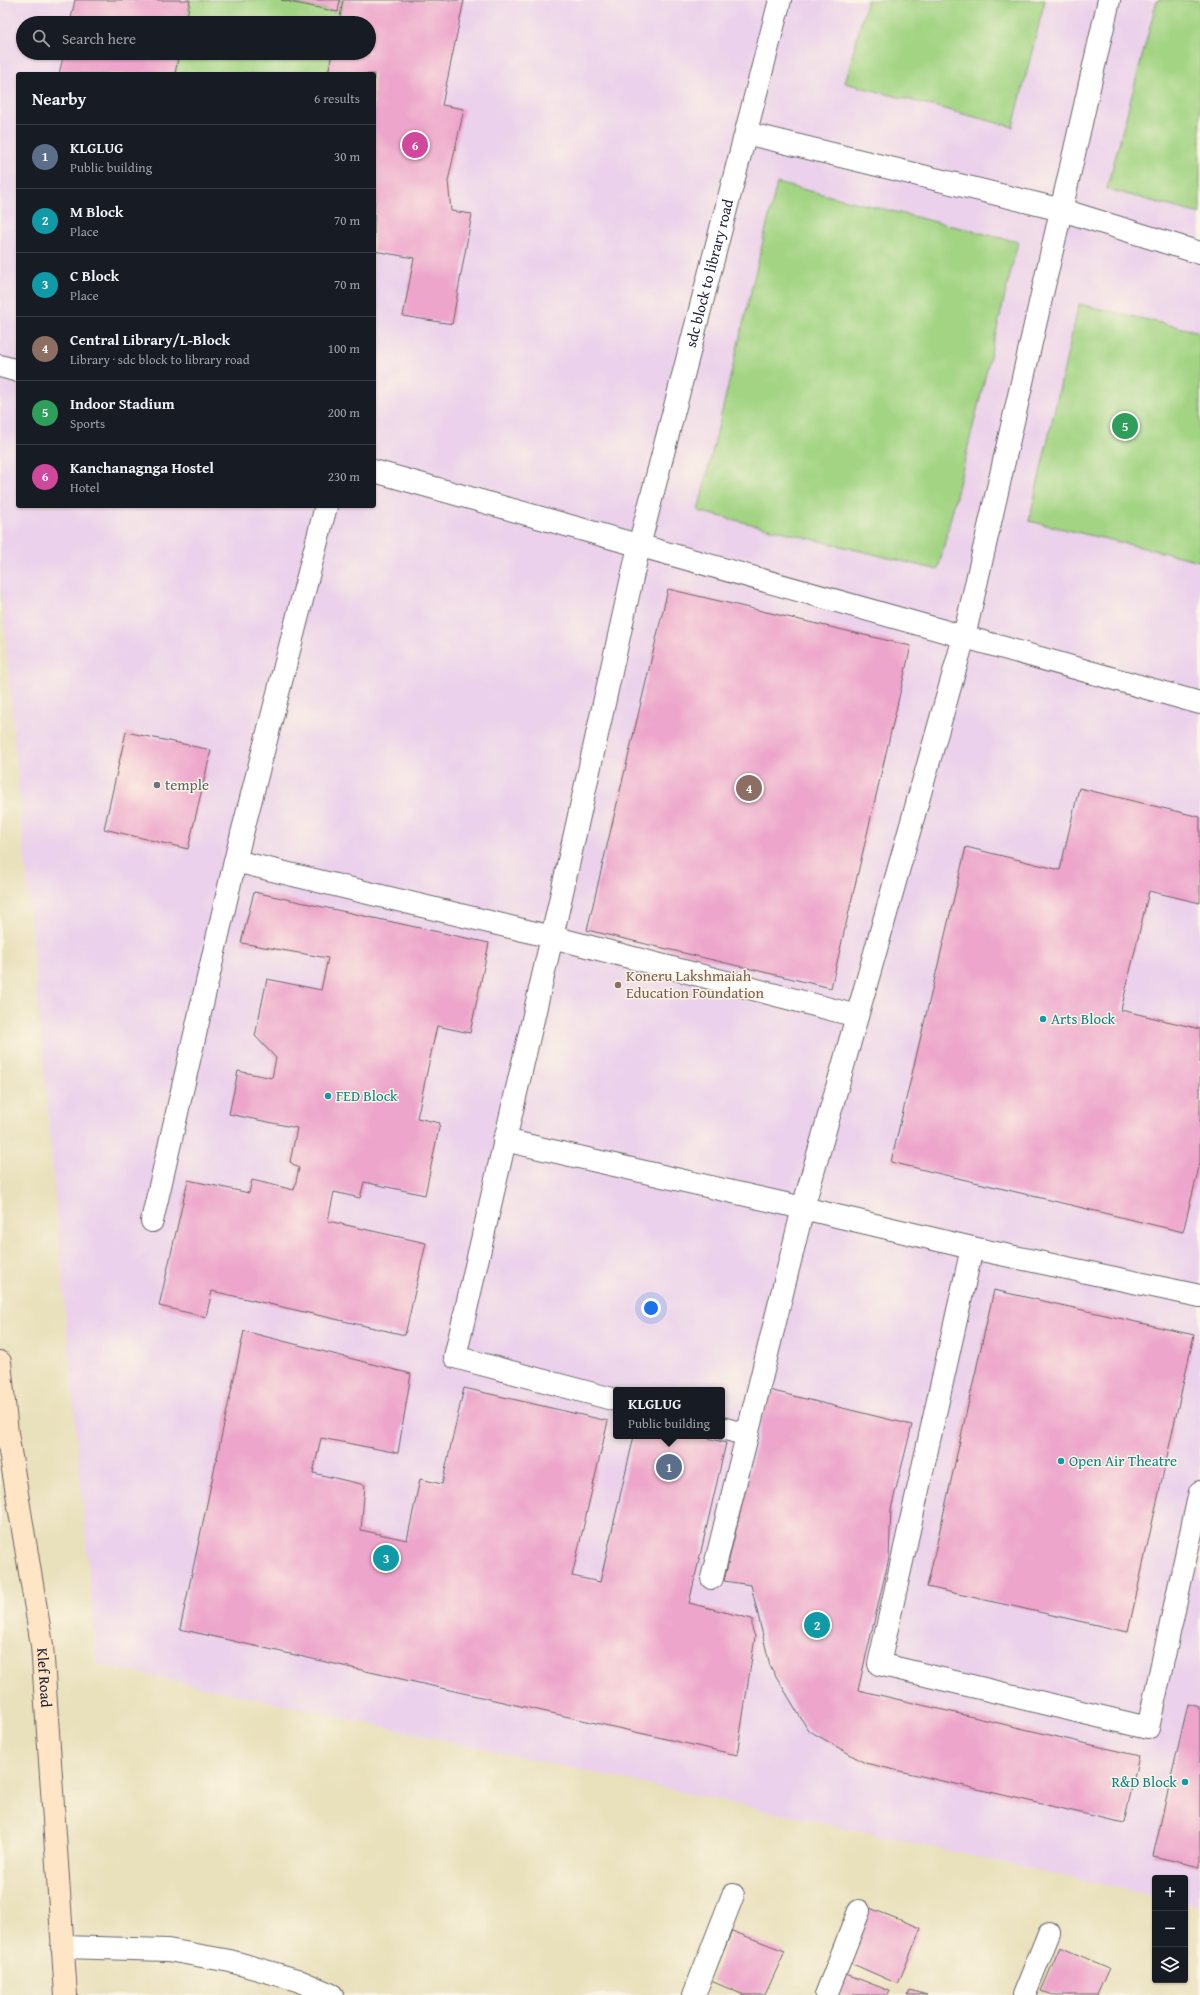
<!DOCTYPE html>
<meta charset="utf-8">
<style>
:root{--surface:#171b24;--page:#242831;--text:#f1f3f6;--muted:#9ea1a6;--line:#363941;--accent:#d93025}
body{margin:0;font-family:"Gentium Book Plus",serif;background:var(--page);color:var(--text)}
.controls{position:absolute;right:12px;bottom:12px;display:grid;overflow:hidden;border-radius:4px;box-shadow:0 1px 3px #0004}
.controls button{width:36px;height:36px;display:grid;place-items:center;padding:0;border:0;border-bottom:1px solid var(--line);background:var(--surface);color:var(--text);font:20px sans-serif}
.you{position:absolute;left:651px;top:1308px;width:14px;height:14px;margin:-10px;border:3px solid #fff;border-radius:50%;background:#1a73e8;box-shadow:0 0 0 6px #1a73e833}
.badge{display:grid;place-items:center;width:26px;height:26px;border-radius:50%;background:var(--accent);color:#fff;font-size:13px;font-weight:700}
.pin{position:absolute;translate:-50% -50%;border:2px solid #fff;box-shadow:0 1px 4px #0006}
.popup{position:absolute;left:613px;top:1387px;width:112px;height:52px;box-sizing:border-box;display:grid;place-content:center;border-radius:4px;background:var(--surface);filter:drop-shadow(0 1px 3px #0005);font-size:13px;white-space:nowrap;color:var(--muted)}
.popup b{font-size:15px;color:var(--text)}
.popup::after{content:'';position:absolute;left:50%;top:100%;margin-left:-8px;border:8px solid transparent;border-top-color:var(--surface)}
.list{margin:0;padding:0;list-style:none}
h2{display:flex;justify-content:space-between;align-items:center;height:52px;margin:0;padding:0 16px;font-size:17px}
h2 small{font-size:13px;font-weight:400;color:var(--muted)}
.list li{display:grid;grid-template-columns:26px 1fr auto;gap:12px;align-items:center;box-sizing:border-box;height:64px;padding:0 16px;border-top:1px solid var(--line)}
.list b{display:block;font-size:15px;white-space:nowrap}
.list p{margin:0;font-size:13px;white-space:nowrap;color:var(--muted)}
.list em{font-size:13px;font-style:normal;color:var(--muted)}
.icon{flex:none;width:22px;height:22px;fill:none;stroke:currentColor;stroke-width:2;stroke-linecap:round;stroke-linejoin:round}
.map{position:relative;flex:none;width:1200px;height:1995px;overflow:hidden}
.search{position:absolute;background:var(--surface);box-shadow:0 1px 3px #0004;left:16px;top:16px;width:360px;height:44px;display:flex;align-items:center;gap:10px;box-sizing:border-box;padding:0 14px;border-radius:22px;color:var(--muted);font-size:15px}
.panel{position:absolute;background:var(--surface);box-shadow:0 1px 3px #0004;left:16px;top:72px;width:360px;height:436px;border-radius:4px}
.map>svg:first-child{display:block}
.built{fill:#ebd1eb;fill-rule:evenodd}
.green{fill:#a3d483;stroke:#627b5f}
.building{fill:#eda5cb}
.lines{fill:none;stroke-linecap:round;stroke-linejoin:round}
.minor-casing{stroke:#686468;stroke-width:24}
.secondary-casing{stroke:#686468;stroke-width:24}
.minor{stroke:#fff;stroke-width:22}
.secondary{stroke:#fde5c5;stroke-width:22}
.worship-dot{fill:#6b7280;stroke:#fcf5e5;stroke-width:1.5}
.education-dot{fill:#8d6e63;stroke:#fcf5e5;stroke-width:1.5}
.culture-dot{fill:#0f9aa8;stroke:#fcf5e5;stroke-width:1.5}
.labels{text-anchor:middle;stroke-width:3;stroke-linejoin:round;paint-order:stroke}
.street-label{font-size:15px;fill:#22223b;stroke:#fcf5e5}
.worship-label{font-size:15px;fill:#5b616d;stroke:#fcf5e5;text-anchor:start}
.education-label{font-size:15px;fill:#785e54;stroke:#fcf5e5;text-anchor:start}
.culture-label{font-size:15px;fill:#0d838f;stroke:#fcf5e5;text-anchor:start}
</style>
<div class="map">
<svg width="1200" height="1995" viewBox="0 0 1200 1995">
<rect width="100%" height="100%" fill="#fcf5e5"/>
<filter id="ink" filterUnits="userSpaceOnUse"><feTurbulence type="fractalNoise" baseFrequency=".025" numOctaves="2"/><feDisplacementMap in="SourceGraphic" scale="8" xChannelSelector="R" yChannelSelector="G"/><feConvolveMatrix kernelMatrix="1 2 1 2 8 2 1 2 1" color-interpolation-filters="sRGB"/></filter>
<filter id="wash" filterUnits="userSpaceOnUse"><feTurbulence type="fractalNoise" baseFrequency=".012" numOctaves="4" result="noise"/><feDisplacementMap in="SourceGraphic" scale="16" xChannelSelector="R" yChannelSelector="G"/><feGaussianBlur stdDeviation="0.9" result="paint"/><feColorMatrix in="noise" values="0 0 0 0 0 0 0 0 0 0 0 0 0 0 0 0 0 1.4 0 .05"/><feComposite in="paint" operator="in"/></filter>
<g filter="url(#wash)">
<rect width="100%" height="100%" fill="#e9e0bc"/>
<path class="built" d="M 0,0 L 1200,0 L 1200,1906 L 1185,1903 L 1185,1878 L 1155,1878 L 1155,1896 L 97,1664 L 0,580 ZM 23,23 L 369,23 L 369,53 L 23,53 ZM 18,74 L 374,74 L 374,506 L 18,506 ZM 616,1390 L 722,1390 L 722,1436 L 616,1436 Z"/>
<g class="green">
<polygon points="190,0 278,0 337,12 340,0 343,0 339,23 186,23"/>
<polygon points="867,0 1045,0 1013,127 845,83"/>
<polygon points="1157,0 1200,0 1200,214 1107,189"/>
<polygon points="179,53 332,53 328,74 175,74"/>
<polygon points="777,183 1018,242 938,570 698,511"/>
<polygon points="1079,304 1200,332 1200,561 1029,521"/>
</g>
<g id="blocks">
<g class="building">
<polygon points="75,0 190,0 186,23 70,23"/>
<polygon points="281,0 340,0 338,12"/>
<polygon points="343,0 464,0 442,105 464,109 448,181 451,211 472,214 452,324 403,316 414,258 374,251 374,74 328,74 332,53 369,53 369,23 339,23"/>
<polygon points="64,53 179,53 175,74 59,74"/>
<polygon points="668,589 911,646 831,988 587,930"/>
<polygon points="126,732 211,750 188,849 104,829"/>
<polygon points="1079,788 1200,817 1200,903 1149,891 1121,1010 1200,1029 1200,1163 1183,1232 891,1162 966,847 1060,870"/>
<polygon points="254,892 489,943 470,1033 437,1026 417,1118 440,1123 425,1195 364,1182 360,1198 334,1192 328,1221 426,1243 405,1335 212,1291 206,1317 159,1306 188,1180 249,1193 252,1180 294,1190 299,1168 290,1162 297,1128 229,1114 238,1071 272,1078 276,1058 255,1036 267,979 321,990 328,958 241,943"/>
<polygon points="994,1290 1194,1335 1128,1632 927,1587"/>
<polygon points="244,1331 411,1374 398,1453 321,1438 313,1473 365,1485 361,1530 407,1540 420,1479 442,1484 464,1388 608,1421 572,1576 600,1582 634,1436 701,1436 726,1443 689,1603 752,1619 752,1628 755,1637 737,1755 180,1629"/>
<polygon points="769,1390 912,1425 891,1509 889,1558 858,1690 1139,1756 1124,1823 865,1763 808,1730 770,1666 751,1585 724,1581"/>
<polygon points="1188,1704 1200,1707 1200,1867 1153,1856"/>
<polygon points="867,1907 921,1928 898,1984 846,1961"/>
<polygon points="732,1931 785,1951 765,1995 744,1995 711,1981"/>
<polygon points="1060,1947 1109,1968 1097,1995 1052,1995 1041,1991"/>
<polygon points="841,1972 890,1991 888,1995 832,1995"/>
<polygon points="910,1990 927,1995 908,1995"/>
</g>
</g>
</g>
<g filter="url(#ink)">
<use href="#blocks" fill-opacity="0" stroke="#686468" stroke-width="1"/>
<g class="lines">
<g class="minor-casing">
<g id="minor">
<polyline points="746,133 1062,210 1200,253"/>
<polyline points="0,366 18,371"/>
<polyline points="374,471 1200,703"/>
<polyline points="235,861 552,937 857,1016"/>
<polyline points="504,1140 803,1208 964,637 1109,0"/>
<polyline points="152,1221 235,861 326,506"/>
<polyline points="1200,1296 972,1248 879,1664 1148,1728 1200,1492"/>
<path id="s1" d="M 616,1400 L 455,1357 L 552,937 L 639,546 L 780,0"/>
<polyline points="722,1428 747,1435"/>
<polyline points="712,1578 803,1208 972,1248"/>
<polyline points="62,1947 168,1950 230,1961 297,1980 332,1995"/>
<polyline points="694,1995 733,1895"/>
<polyline points="826,1995 859,1911"/>
<polyline points="1024,1995 1049,1933"/>
</g>
</g>
<g class="secondary-casing">
<g id="secondary">
<path id="s2" d="M 0,1362 L 7,1433 L 42,1645 L 66,1995"/>
</g>
</g>
<use href="#minor" class="minor"/>
<use href="#secondary" class="secondary"/>
</g>
</g>
<circle class="worship-dot" cx="157" cy="785" r="4"/>
<circle class="education-dot" cx="618" cy="985" r="4"/>
<g class="culture-dot">
<circle cx="1043" cy="1019" r="4"/>
<circle cx="328" cy="1096" r="4"/>
<circle cx="1061" cy="1461" r="4"/>
<circle cx="1185" cy="1782" r="4"/>
</g>
<g class="labels">
<g class="street-label">
<text dy="5" stroke="none"><textPath href="#s1" startOffset="1280">sdc block to library road</textPath></text>
<text dy="5" stroke="none"><textPath href="#s2" startOffset="319">Klef Road</textPath></text>
</g>
<g class="worship-label">
<text x="165" y="790">temple</text>
</g>
<g class="education-label">
<text x="626" y="981">Koneru Lakshmaiah<tspan x="626" dy="17">Education Foundation</tspan></text>
</g>
<g class="culture-label">
<text x="1051" y="1024">Arts Block</text>
<text x="336" y="1101">FED Block</text>
<text x="1069" y="1466">Open Air Theatre</text>
<text x="1177" y="1787" text-anchor="end">R&amp;D Block</text>
</g>
</g>
</svg>
<div class="controls">
<button>+</button>
<button>−</button>
<button><svg class="icon" aria-label="layers" viewBox="0 0 24 24"><path d="M12 4l9 5-9 5-9-5zM3 14l9 5 9-5"/></svg></button>
</div>
<div class="you"></div>
<div class="pin badge" style="left:669px;top:1467px;background:#5c6f8a">1</div>
<div class="popup"><b>KLGLUG</b>Public building</div>
<div class="pin badge" style="left:817px;top:1625px;background:#0f9aa8">2</div>
<div class="pin badge" style="left:386px;top:1558px;background:#0f9aa8">3</div>
<div class="pin badge" style="left:749px;top:788px;background:#8d6e63">4</div>
<div class="pin badge" style="left:1125px;top:426px;background:#2e9e5b">5</div>
<div class="pin badge" style="left:415px;top:145px;background:#d1479c">6</div>
<div class="search"><svg class="icon" aria-label="search" viewBox="0 0 24 24"><circle cx="10" cy="10" r="6"/><path d="M15 15l6 6"/></svg>Search here</div>
<section class="panel">
<h2>Nearby<small>6 results</small></h2>
<ul class="list">
<li><span class="badge" style="background:#5c6f8a">1</span><div><b>KLGLUG</b><p>Public building</p></div><em>30 m</em></li>
<li><span class="badge" style="background:#0f9aa8">2</span><div><b>M Block</b><p>Place</p></div><em>70 m</em></li>
<li><span class="badge" style="background:#0f9aa8">3</span><div><b>C Block</b><p>Place</p></div><em>70 m</em></li>
<li><span class="badge" style="background:#8d6e63">4</span><div><b>Central Library/L-Block</b><p>Library · sdc block to library road</p></div><em>100 m</em></li>
<li><span class="badge" style="background:#2e9e5b">5</span><div><b>Indoor Stadium</b><p>Sports</p></div><em>200 m</em></li>
<li><span class="badge" style="background:#d1479c">6</span><div><b>Kanchanagnga Hostel</b><p>Hotel</p></div><em>230 m</em></li>
</ul>
</section>
</div>
